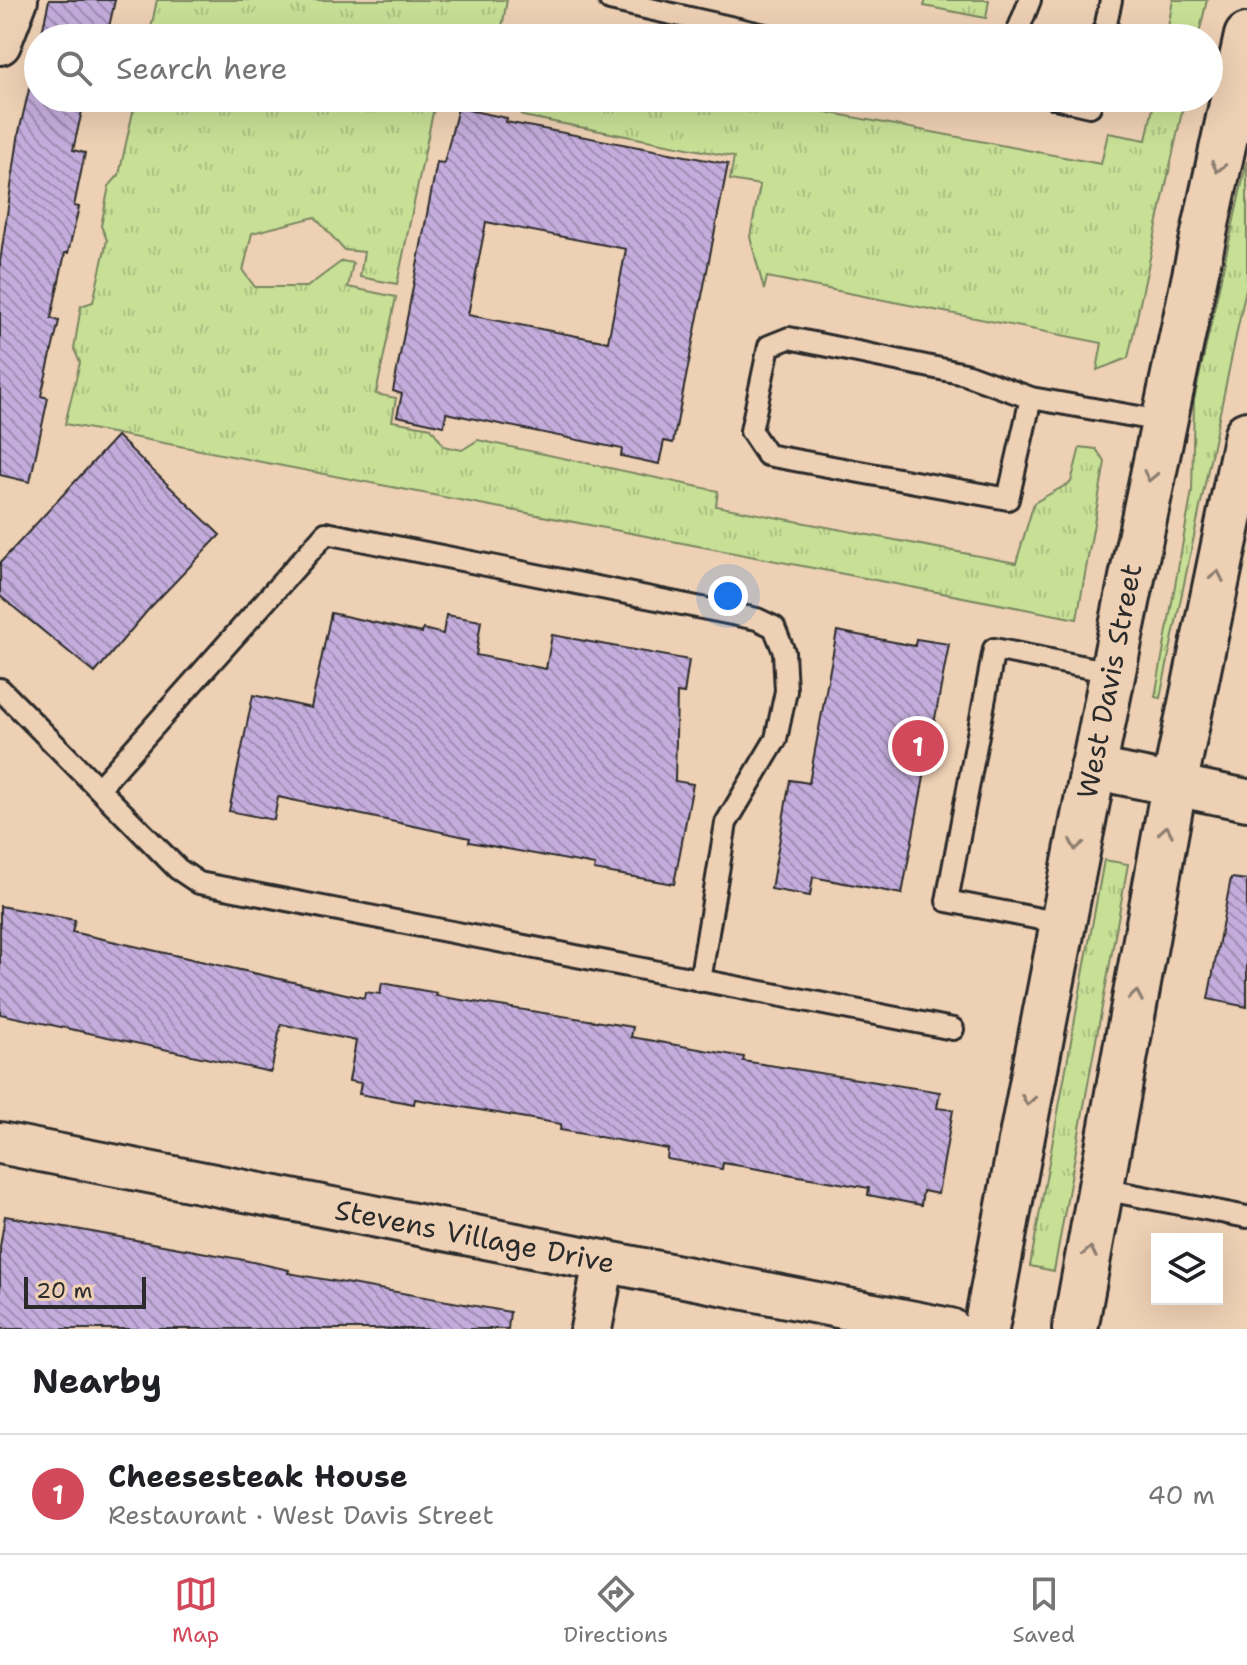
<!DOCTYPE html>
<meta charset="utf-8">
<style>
:root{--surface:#fff;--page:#f2f2f2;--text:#202124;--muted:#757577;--line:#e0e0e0;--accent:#d1495b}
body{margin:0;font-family:"Shantell Sans",sans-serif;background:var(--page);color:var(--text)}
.controls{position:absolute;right:24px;bottom:24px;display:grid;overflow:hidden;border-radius:0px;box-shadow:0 8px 32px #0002}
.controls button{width:72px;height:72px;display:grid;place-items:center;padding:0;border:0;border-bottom:2px solid var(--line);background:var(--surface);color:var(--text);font:40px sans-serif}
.scale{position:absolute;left:24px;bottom:20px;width:122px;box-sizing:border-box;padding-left:8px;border:4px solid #2b2b2b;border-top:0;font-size:22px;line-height:28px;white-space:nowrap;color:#2b2b2b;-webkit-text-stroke:6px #eed0b4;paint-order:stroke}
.you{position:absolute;left:728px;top:596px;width:28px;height:28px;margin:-20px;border:6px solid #fff;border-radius:50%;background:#1a73e8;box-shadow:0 0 0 12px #1a73e833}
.badge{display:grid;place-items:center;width:52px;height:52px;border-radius:50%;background:var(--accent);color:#fff;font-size:26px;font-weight:700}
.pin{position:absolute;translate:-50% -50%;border:4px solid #fff;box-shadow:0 2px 8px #0006}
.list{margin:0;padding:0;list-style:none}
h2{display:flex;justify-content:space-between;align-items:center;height:104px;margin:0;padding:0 32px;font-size:34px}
h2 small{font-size:26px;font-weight:400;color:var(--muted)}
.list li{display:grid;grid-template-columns:52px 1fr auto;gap:24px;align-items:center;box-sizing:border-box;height:120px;padding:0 32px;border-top:2px solid var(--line)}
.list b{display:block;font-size:30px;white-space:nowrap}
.list p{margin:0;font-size:26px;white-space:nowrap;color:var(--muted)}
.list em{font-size:26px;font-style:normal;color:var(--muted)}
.icon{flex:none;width:44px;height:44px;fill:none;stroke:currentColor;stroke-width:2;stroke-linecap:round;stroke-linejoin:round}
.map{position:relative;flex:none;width:1247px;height:1329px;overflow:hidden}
.search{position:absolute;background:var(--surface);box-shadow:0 8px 32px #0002;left:24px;right:24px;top:24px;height:88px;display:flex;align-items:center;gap:20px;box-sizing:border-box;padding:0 28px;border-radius:44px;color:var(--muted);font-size:30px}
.sheet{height:224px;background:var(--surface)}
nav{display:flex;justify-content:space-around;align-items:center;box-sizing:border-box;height:112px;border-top:2px solid var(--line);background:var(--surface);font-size:22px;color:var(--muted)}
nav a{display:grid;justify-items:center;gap:4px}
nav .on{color:var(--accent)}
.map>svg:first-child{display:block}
.grass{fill:url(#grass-tufts);stroke:#798660;stroke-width:2}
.building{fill:url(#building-back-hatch);stroke:#2b2b2b;stroke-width:2;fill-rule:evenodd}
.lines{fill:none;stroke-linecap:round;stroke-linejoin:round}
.lane-casing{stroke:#2b2b2b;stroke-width:26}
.street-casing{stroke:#2b2b2b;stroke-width:46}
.secondary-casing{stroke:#2b2b2b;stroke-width:50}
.lane{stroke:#eed0b4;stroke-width:20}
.street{stroke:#eed0b4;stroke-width:40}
.secondary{stroke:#eed0b4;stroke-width:44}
.oneway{stroke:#8c7e70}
.labels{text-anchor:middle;stroke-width:7;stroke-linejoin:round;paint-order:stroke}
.street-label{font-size:28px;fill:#2b2b2b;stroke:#eed0b4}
</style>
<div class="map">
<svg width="1247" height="1329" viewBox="0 0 1247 1329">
<defs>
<pattern id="grass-tufts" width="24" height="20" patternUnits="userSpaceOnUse" patternTransform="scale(2)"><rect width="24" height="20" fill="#c7e096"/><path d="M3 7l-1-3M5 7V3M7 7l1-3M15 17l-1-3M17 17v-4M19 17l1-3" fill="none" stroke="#abc081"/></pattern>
<pattern id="building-back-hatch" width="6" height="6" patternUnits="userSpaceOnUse" patternTransform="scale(2)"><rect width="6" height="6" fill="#c4addc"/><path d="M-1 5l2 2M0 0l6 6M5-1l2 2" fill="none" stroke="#9f8db3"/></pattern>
</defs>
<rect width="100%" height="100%" fill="#eed0b4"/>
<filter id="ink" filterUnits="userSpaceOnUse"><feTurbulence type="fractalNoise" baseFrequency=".0125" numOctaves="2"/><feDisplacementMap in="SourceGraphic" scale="16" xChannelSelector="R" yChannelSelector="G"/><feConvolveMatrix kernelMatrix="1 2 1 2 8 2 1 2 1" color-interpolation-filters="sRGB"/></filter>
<g filter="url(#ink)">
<g class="grass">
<polygon points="157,0 507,0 500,38 410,38 357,28 355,38 149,38"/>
<polygon points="926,0 989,0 986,18 924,6"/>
<polygon points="1173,0 1207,0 1198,38 1166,38"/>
<polygon points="136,98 436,98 397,284 360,277 364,252 344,250 315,217 252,233 243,271 255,287 307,287 342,261 353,263 348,287 396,297 376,394 396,398 392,421 431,428 444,446 462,450 478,440 718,491 716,506 1016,563 1034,503 1071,482 1080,447 1096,449 1105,462 1077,619 65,424 80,362 74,349 81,306 93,302 107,240 101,226 109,186 119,175"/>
<polygon points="517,98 752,98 1101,164 1108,133 1146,140 1155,98 1185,98 1128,358 1097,370 1102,343 767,277 764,290 750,237 760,185 730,180 734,157 523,116 516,106"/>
<polygon points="1247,161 1247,284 1160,698 1155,697 1192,491 1194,400"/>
<polygon points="1104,860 1128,864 1054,1271 1030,1266"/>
</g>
<g class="building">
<polygon points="49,0 115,0 107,36 41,38"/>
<polygon points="38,51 38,98 85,98 73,150 85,153 74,206 79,207 68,253 65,253 51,318 59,321 41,396 48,398 30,482 0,475 0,262 19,132"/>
<path d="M 458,108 L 507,118 L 506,122 L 728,164 L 673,443 L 664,441 L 659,464 L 621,456 L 622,449 L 446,413 L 444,426 L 397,416 L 402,394 L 393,391 L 437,162 L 444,163 ZM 486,222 L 626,249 L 608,342 L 468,315 Z"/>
<polygon points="117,436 220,535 148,610 95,673 0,596 0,563"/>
<polygon points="331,613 422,633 423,629 443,634 446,615 481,621 476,655 546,669 552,635 689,660 684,694 677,693 675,781 693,784 674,884 594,870 595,865 469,842 470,838 278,797 274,820 229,811 253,695 311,708"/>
<polygon points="837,631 915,646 916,639 949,644 902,894 813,877 810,896 771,889 790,780 809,783"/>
<polygon points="1231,878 1247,880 1247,1007 1208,999"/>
<polygon points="0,906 75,920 72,932 364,998 365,992 380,994 382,983 437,993 436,996 633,1027 631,1037 744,1057 743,1061 940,1092 937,1108 953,1110 938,1194 923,1191 921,1205 868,1195 869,1188 723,1163 722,1169 667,1159 668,1149 560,1130 561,1124 415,1099 414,1104 359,1094 361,1083 349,1081 356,1041 281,1024 271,1072 0,1014"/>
<polygon points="5,1216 239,1259 289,1270 288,1273 510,1312 508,1329 0,1329 0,1247"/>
</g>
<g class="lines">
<g class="lane-casing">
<g id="lane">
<polyline points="610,0 778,38"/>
<polyline points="1015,38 1030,0"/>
<polyline points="1103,38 1111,0"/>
<polyline points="1055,98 1090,106 1092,98"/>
<polyline points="1031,398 965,374 789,338 769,346 751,431 767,455 1008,499 1031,398 1162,421"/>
<polyline points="0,689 178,869 199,883 953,1029"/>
<polyline points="99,788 326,533 757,619 774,627 784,652 786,691 776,739 726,823 700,981"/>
<polyline points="1061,923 947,901 994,649 1111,672"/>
<polyline points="1102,1189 1247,1217"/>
</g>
</g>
<g class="street-casing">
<g id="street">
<polyline points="0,44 17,0"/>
<polyline points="1091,768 1247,800"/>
<polyline points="0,1143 950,1329"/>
<polyline points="591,1329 604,1261"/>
</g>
</g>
<g class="secondary-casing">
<g id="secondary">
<path d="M 986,1329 C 1066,896 1152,466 1247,36"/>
<polyline points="1075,1329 1174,786 1247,434"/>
</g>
</g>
<use href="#lane" class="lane"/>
<use href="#street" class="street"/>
<use href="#secondary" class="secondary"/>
</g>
<defs><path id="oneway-chevron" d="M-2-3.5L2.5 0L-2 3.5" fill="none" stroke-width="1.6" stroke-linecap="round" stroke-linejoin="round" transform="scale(2)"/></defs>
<g class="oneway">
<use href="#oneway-chevron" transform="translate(1218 167) rotate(103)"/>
<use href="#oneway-chevron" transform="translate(1150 476) rotate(102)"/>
<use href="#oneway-chevron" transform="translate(1217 576) rotate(-78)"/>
<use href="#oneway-chevron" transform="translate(1166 831) rotate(-80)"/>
<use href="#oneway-chevron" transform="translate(1076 845) rotate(101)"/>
<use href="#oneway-chevron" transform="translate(1136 996) rotate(-80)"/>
<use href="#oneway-chevron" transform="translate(1028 1100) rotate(100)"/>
<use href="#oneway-chevron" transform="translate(1090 1252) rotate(-79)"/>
</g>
</g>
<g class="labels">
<g class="street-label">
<text transform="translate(1109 681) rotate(-79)" y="10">West Davis Street</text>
<text transform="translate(475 1236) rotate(11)" y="10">Stevens Village Drive</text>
</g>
</g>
</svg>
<div class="controls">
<button><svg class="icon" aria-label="layers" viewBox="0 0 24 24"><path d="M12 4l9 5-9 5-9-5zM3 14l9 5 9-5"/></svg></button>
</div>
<div class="scale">20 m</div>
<div class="you"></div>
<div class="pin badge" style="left:918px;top:746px">1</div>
<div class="search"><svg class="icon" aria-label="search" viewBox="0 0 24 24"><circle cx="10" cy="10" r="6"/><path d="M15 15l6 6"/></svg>Search here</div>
</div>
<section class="sheet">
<h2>Nearby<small></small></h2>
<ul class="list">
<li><span class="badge">1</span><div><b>Cheesesteak House</b><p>Restaurant · West Davis Street</p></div><em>40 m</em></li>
</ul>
</section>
<nav>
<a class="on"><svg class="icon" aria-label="map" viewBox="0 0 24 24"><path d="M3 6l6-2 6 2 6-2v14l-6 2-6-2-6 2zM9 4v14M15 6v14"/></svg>Map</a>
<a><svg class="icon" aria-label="directions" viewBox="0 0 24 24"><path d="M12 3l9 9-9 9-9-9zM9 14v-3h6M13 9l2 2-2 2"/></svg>Directions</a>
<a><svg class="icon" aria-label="saved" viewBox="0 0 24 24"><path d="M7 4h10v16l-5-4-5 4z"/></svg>Saved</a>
</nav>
